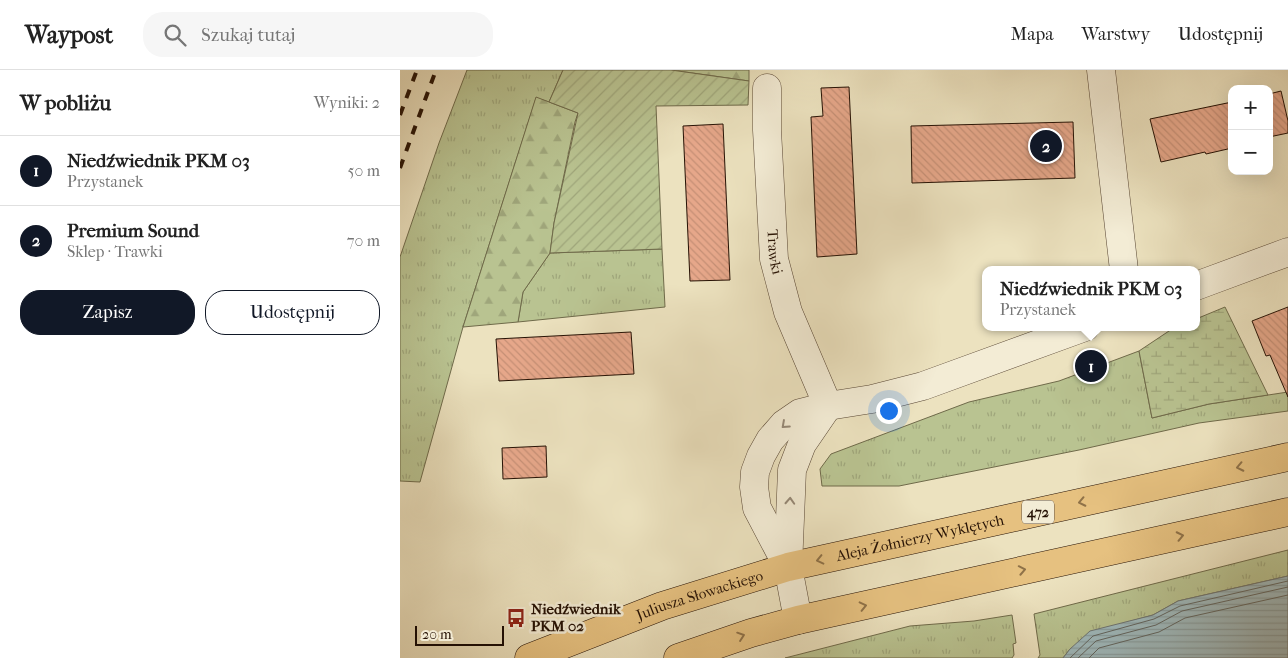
<!DOCTYPE html>
<html lang="pl">
<meta charset="utf-8">
<style>
:root{--surface:#fff;--page:#f6f6f6;--text:#222;--muted:#767676;--line:#e0e0e0;--accent:#111827}
body{margin:0;font-family:"IM FELL French Canon",serif;background:var(--page);color:var(--text)}
.controls{position:absolute;right:15px;top:15px;display:grid;overflow:hidden;border-radius:10px;box-shadow:0 5px 20px #0002}
.controls button{width:45px;height:45px;display:grid;place-items:center;padding:0;border:0;border-bottom:1px solid var(--line);background:var(--surface);color:var(--text);font:25px sans-serif}
.scale{position:absolute;left:15px;bottom:12px;width:89px;box-sizing:border-box;padding-left:5px;border:2px solid #251104;border-top:0;font-size:14px;line-height:18px;white-space:nowrap;color:#251104;-webkit-text-stroke:4px #f3ecd5;paint-order:stroke}
.you{position:absolute;left:488px;top:340px;width:18px;height:18px;margin:-12px;border:4px solid #fff;border-radius:50%;background:#1a73e8;box-shadow:0 0 0 8px #1a73e833}
.badge{display:grid;place-items:center;width:32px;height:32px;border-radius:50%;background:var(--accent);color:#fff;font-size:16px;font-weight:700}
.pin{position:absolute;translate:-50% -50%;border:2px solid #fff;box-shadow:0 1px 5px #0006}
.popup{position:absolute;left:582px;top:196px;width:218px;height:65px;box-sizing:border-box;display:grid;place-content:center;border-radius:10px;background:var(--surface);filter:drop-shadow(0 1px 4px #0005);font-size:16px;white-space:nowrap;color:var(--muted)}
.popup b{font-size:19px;color:var(--text)}
.popup::after{content:'';position:absolute;left:50%;top:100%;margin-left:-10px;border:10px solid transparent;border-top-color:var(--surface)}
.list{margin:0;padding:0;list-style:none}
h2{display:flex;justify-content:space-between;align-items:center;height:65px;margin:0;padding:0 20px;font-size:21px}
h2 small{font-size:16px;font-weight:400;color:var(--muted)}
.list li{display:grid;grid-template-columns:32px 1fr auto;gap:15px;align-items:center;box-sizing:border-box;height:70px;padding:0 20px;border-top:1px solid var(--line)}
.list b{display:block;font-size:19px;white-space:nowrap}
.list p{margin:0;font-size:16px;white-space:nowrap;color:var(--muted)}
.list em{font-size:16px;font-style:normal;color:var(--muted)}
.actions{display:flex;gap:10px;padding:15px 20px}
.actions a{flex:1;padding:11px 0;border:1px solid var(--accent);border-radius:20px;text-align:center;font-size:18px;color:var(--accent)}
.actions .main{background:var(--accent);color:#fff}
.icon{flex:none;width:28px;height:28px;fill:none;stroke:currentColor;stroke-width:2;stroke-linecap:round;stroke-linejoin:round}
.map{position:relative;flex:none;width:888px;height:588px;overflow:hidden}
header{display:flex;align-items:center;gap:30px;box-sizing:border-box;height:70px;padding:0 25px;background:var(--surface);border-bottom:1px solid var(--line)}
header strong{font-size:24px}
nav{display:flex;gap:28px;margin-inline-start:auto;font-size:18px}
.search{width:350px;height:45px;background:var(--page);display:flex;align-items:center;gap:12px;box-sizing:border-box;padding:0 18px;border-radius:20px;color:var(--muted);font-size:19px}
main{display:flex}
aside{flex:1;background:var(--surface)}
.map>svg:first-child{display:block}
.grass{fill:url(#grass-tufts);stroke:#6f6a4a}
.forest{fill:url(#forest-firs);stroke:#6f6a4a}
.wetland{fill:url(#wetland-marsh);stroke:#6f6a4a}
.garden{fill:url(#garden-furrows);stroke:#6f6a4a}
.water{fill:url(#water-rules);stroke:#6e7674}
.lines{fill:none;stroke-linecap:round;stroke-linejoin:round}
.shore{stroke:#626661;stroke-width:1}
.building{fill:url(#building-back-hatch);stroke:#251104}
.minor-casing{stroke:#574533;stroke-width:29}
.primary-casing{stroke:#251104;stroke-width:29}
.minor{stroke:#f3ecd5;stroke-width:28}
.primary{stroke:#e6c180;stroke-width:28}
.rail{stroke:#251104;stroke-width:4;stroke-dasharray:9 9;stroke-linecap:butt}
.oneway{stroke:#968977}
.oneway2{stroke:#8f7248}
.labels{text-anchor:middle;stroke-width:5;stroke-linejoin:round;paint-order:stroke}
.shield{fill:#f3ecd5;stroke:#635343;stroke-width:1}
.shield-label{font-size:14px;font-weight:bold;fill:#251104}
.street-label{font-size:15px;fill:#251104;stroke:#f3ecd5}
.poi-label{font-size:15px;font-weight:bold;fill:#251104;stroke:#f3ecd5;text-anchor:start}
</style>
<header>
<strong>Waypost</strong>
<div class="search"><svg class="icon" aria-label="search" viewBox="0 0 24 24"><circle cx="10" cy="10" r="6"/><path d="M15 15l6 6"/></svg>Szukaj tutaj</div>
<nav><a>Mapa</a><a>Warstwy</a><a>Udostępnij</a></nav>
</header>
<main>
<aside>
<h2>W pobliżu<small>Wyniki: 2</small></h2>
<ul class="list">
<li><span class="badge">1</span><div><b>Niedźwiednik PKM 03</b><p>Przystanek</p></div><em>50 m</em></li>
<li><span class="badge">2</span><div><b>Premium Sound</b><p>Sklep · Trawki</p></div><em>70 m</em></li>
</ul>
<div class="actions"><a class="main">Zapisz</a><a>Udostępnij</a></div>
</aside>
<div class="map">
<svg width="888" height="588" viewBox="0 0 888 588">
<defs>
<pattern id="grass-tufts" width="24" height="20" patternUnits="userSpaceOnUse" patternTransform="scale(1.25)"><rect width="24" height="20" fill="#b9c391"/><path d="M3 7l-1-3M5 7V3M7 7l1-3M15 17l-1-3M17 17v-4M19 17l1-3" fill="none" stroke="#9fa67b"/></pattern>
<pattern id="forest-firs" width="22" height="20" patternUnits="userSpaceOnUse" patternTransform="scale(1.25)"><rect width="22" height="20" fill="#b9c391"/><path d="M5 1l3.5 6h-7zM16 11l3.5 6h-7z" fill="#9fa67b"/></pattern>
<pattern id="wetland-marsh" width="20" height="14" patternUnits="userSpaceOnUse" patternTransform="scale(1.25)"><rect width="20" height="14" fill="#b9c391"/><path d="M1 5h8M5 5V1M11 12h8M15 12V8" fill="none" stroke="#9fa67b"/></pattern>
<pattern id="garden-furrows" width="10" height="10" patternUnits="userSpaceOnUse" patternTransform="scale(1.25)"><rect width="10" height="10" fill="#b9c391"/><path d="M-1 1l2-2M0 10L10 0M9 11l2-2" fill="none" stroke="#9fa67b"/></pattern>
<pattern id="water-rules" width="6" height="5" patternUnits="userSpaceOnUse" patternTransform="scale(1.25)"><rect width="6" height="5" fill="#9fbabe"/><path d="M0 2.5h6" fill="none" stroke="#899fa2"/></pattern>
<pattern id="building-back-hatch" width="6" height="6" patternUnits="userSpaceOnUse" patternTransform="scale(1.25)"><rect width="6" height="6" fill="#e6a78a"/><path d="M-1 5l2 2M0 0l6 6M5-1l2 2" fill="none" stroke="#c58f75"/></pattern>
</defs>
<rect width="100%" height="100%" fill="#ece2bf"/>
<filter id="stains"><feTurbulence type="fractalNoise" baseFrequency=".004" numOctaves="4"/><feColorMatrix values="0 0 0 0 .2 0 0 0 0 .09 0 0 0 0 .02 0 0 0 .5 -.17"/></filter>
<radialGradient id="worn" r=".72"><stop offset=".6" stop-color="#630" stop-opacity="0"/><stop offset="1" stop-color="#630" stop-opacity=".3"/></radialGradient>
<g class="grass">
<polygon points="67,0 163,0 149,32 136,28 63,257 20,412 0,411 0,187 39,73"/>
<polygon points="262,179 265,237 118,252 123,222 150,183"/>
<polygon points="739,281 752,348 809,334 888,322 888,341 799,353 679,380 499,416 422,416 420,399 431,384 569,332 659,311"/>
<polygon points="888,480 888,506 778,531 753,545 724,553 670,579 663,588 638,588 640,585 634,544"/>
<polygon points="612,545 616,573 613,574 614,585 612,588 385,588 510,556 574,551"/>
</g>
<g class="forest">
<polygon points="271,0 349,0 349,11"/>
<polygon points="136,27 178,43 175,52 154,153 150,183 123,222 118,252 63,257"/>
</g>
<polygon class="wetland" points="825,237 868,325 809,334 752,348 739,281 775,257 796,257 796,249"/>
<polygon class="garden" points="163,0 271,0 349,11 348,35 256,36 262,179 150,183 154,153 178,43 149,32"/>
<polygon class="water" points="888,506 888,588 663,588 670,579 690,561 753,545 778,531"/>
<g class="lines">
<g class="shore">
<polyline points="670,588 693,566 754,549 780,536 888,511"/>
<polyline points="678,588 696,571 756,555 782,541 888,517"/>
<polyline points="689,588 699,578 759,562 785,548 888,525"/>
</g>
</g>
<g class="building">
<polygon points="449,17 457,184 417,187 411,47 423,46 421,18"/>
<polygon points="881,21 888,51 888,63 869,67 869,24"/>
<polygon points="832,32 832,78 806,84 805,82 761,92 750,49"/>
<polygon points="673,52 675,108 512,113 511,56"/>
<polygon points="323,54 330,210 290,211 283,56"/>
<polygon points="888,237 888,327 870,285 866,286 852,251"/>
<polygon points="231,262 234,304 99,311 96,269"/>
<polygon points="146,376 147,407 103,409 102,378"/>
</g>
<g class="lines">
<g class="minor-casing">
<g id="minor">
<polyline points="701,0 724,200"/>
<path id="s1" d="M 367,18 L 367,60 L 374,189 L 388,242 L 428,336"/>
<polyline points="796,216 888,182"/>
<polyline points="388,497 357,438 354,417 355,402 361,386 370,370 384,354 400,343 428,336 472,329 523,316 685,257"/>
<polyline points="398,550 388,497 392,400 402,374 428,336"/>
</g>
</g>
<g class="primary-casing">
<g id="primary">
<path id="s2" d="M 129,588 L 262,536 L 388,497 L 888,387"/>
<polyline points="278,588 351,563 398,550 888,442"/>
</g>
</g>
<use href="#minor" class="minor"/>
<use href="#primary" class="primary"/>
<g class="rail">
<polyline points="0,45 17,0"/>
<polyline points="0,98 36,0"/>
</g>
</g>
<defs><path id="oneway-chevron" d="M-2-3.5L2.5 0L-2 3.5" fill="none" stroke-width="1.6" stroke-linecap="round" stroke-linejoin="round" transform="scale(1.25)"/></defs>
<g class="oneway">
<use href="#oneway-chevron" transform="translate(385 355) rotate(138)"/>
<use href="#oneway-chevron" transform="translate(390 431) rotate(-87)"/>
</g>
<g class="oneway2">
<use href="#oneway-chevron" transform="translate(840 397) rotate(168)"/>
<use href="#oneway-chevron" transform="translate(682 432) rotate(168)"/>
<use href="#oneway-chevron" transform="translate(780 466) rotate(-12)"/>
<use href="#oneway-chevron" transform="translate(420 490) rotate(167)"/>
<use href="#oneway-chevron" transform="translate(622 500) rotate(-11)"/>
<use href="#oneway-chevron" transform="translate(463 536) rotate(-13)"/>
<use href="#oneway-chevron" transform="translate(341 566) rotate(-19)"/>
</g>
<defs>
<g id="bus-bare" transform="scale(1.5)"><path d="M-5-6H5V4H4V6H2V4H-2V6H-4V4H-5ZM-3.5-4V0h7V-4ZM-3.5 1.2v1.5H-2V1.2ZM2 1.2v1.5H3.5V1.2Z" fill="#8f2418" stroke="#f3ecd5" stroke-width="2.5" paint-order="stroke"/></g>
</defs>
<g fill-rule="evenodd">
<use href="#bus-bare" x="116" y="548"/>
</g>
<g class="labels">
<rect class="shield" x="622" y="430.5" width="32" height="23" rx="4"/>
<g class="shield-label">
<text x="638" y="447">472</text>
</g>
<g class="street-label">
<text dy="5" stroke="none"><textPath href="#s1" startOffset="164">Trawki</textPath></text>
<text dy="5" stroke="none"><textPath href="#s2" startOffset="410">Aleja Żołnierzy Wyklętych</textPath></text>
<text dy="5" stroke="none"><textPath href="#s2" startOffset="182">Juliusza Słowackiego</textPath></text>
</g>
<g class="poi-label">
<text x="131" y="544">Niedźwiednik<tspan x="131" dy="17">PKM 02</tspan></text>
</g>
</g>
<rect width="100%" height="100%" filter="url(#stains)"/>
<rect width="100%" height="100%" fill="url(#worn)"/>
</svg>
<div class="controls">
<button>+</button>
<button>−</button>
</div>
<div class="scale">20 m</div>
<div class="you"></div>
<div class="pin badge" style="left:691px;top:296px">1</div>
<div class="popup"><b>Niedźwiednik PKM 03</b>Przystanek</div>
<div class="pin badge" style="left:646px;top:76px">2</div>
</div>
</main>
